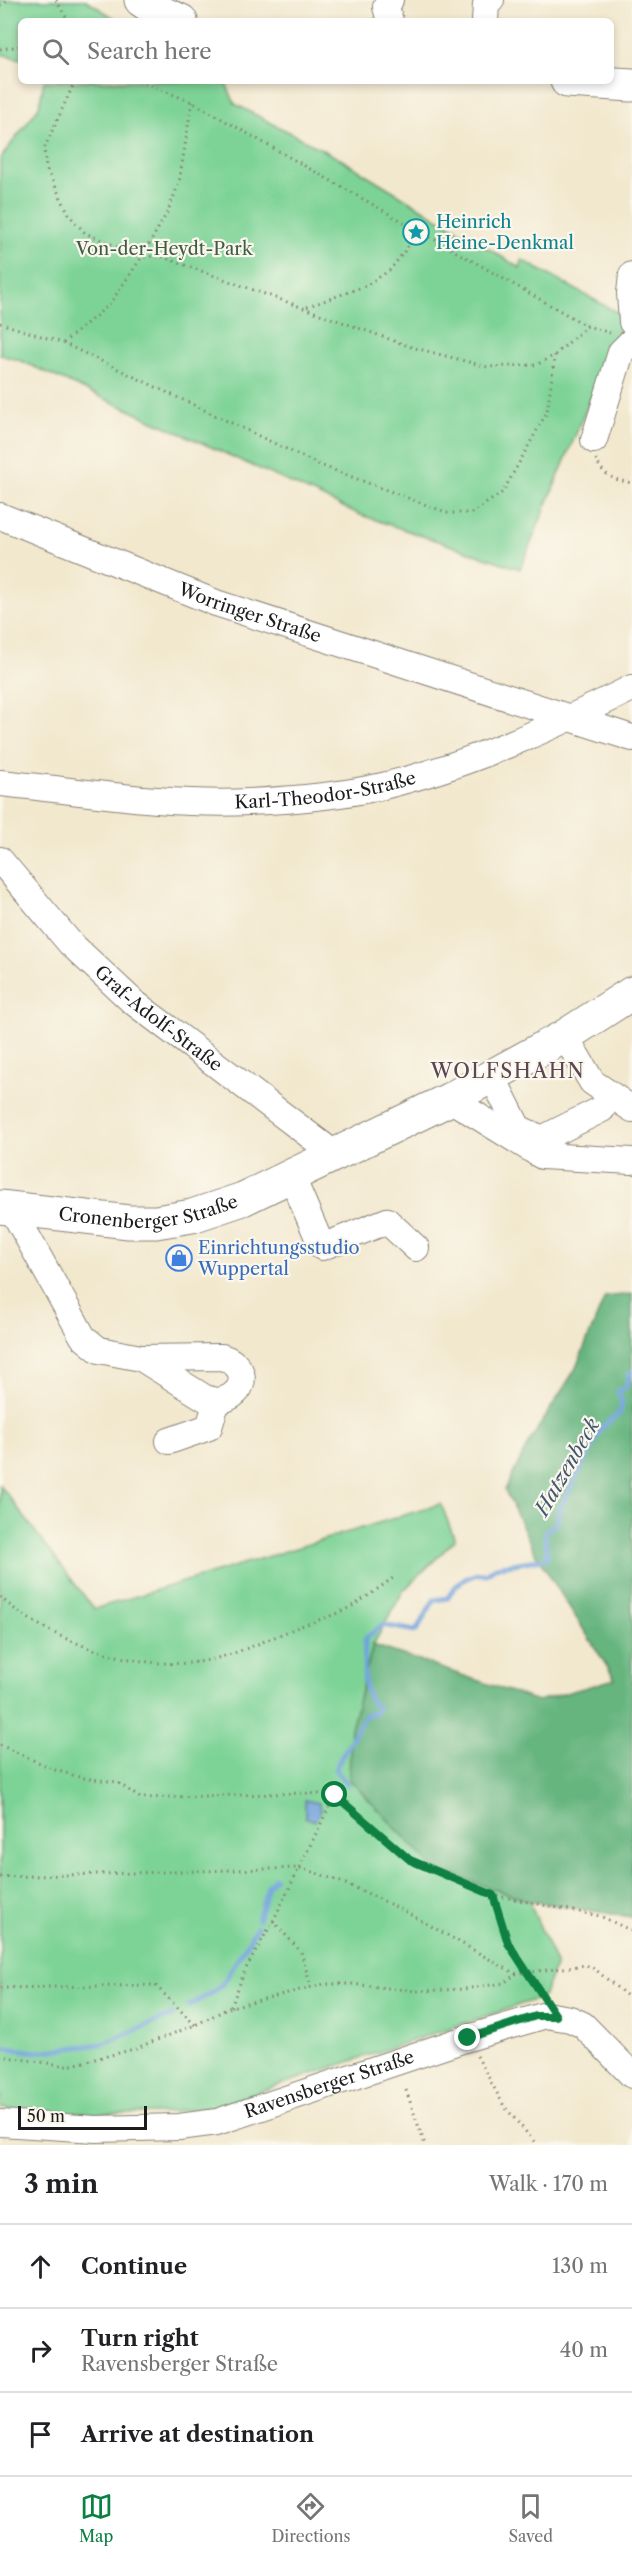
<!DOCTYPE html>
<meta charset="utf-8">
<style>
:root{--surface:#fff;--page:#f2f2f2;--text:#202124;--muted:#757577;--line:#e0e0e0;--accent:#0b8043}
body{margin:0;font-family:"Libre Caslon Text",serif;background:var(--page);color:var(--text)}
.scale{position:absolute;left:18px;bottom:15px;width:129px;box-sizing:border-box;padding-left:6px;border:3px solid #1c1c1c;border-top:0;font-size:16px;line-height:21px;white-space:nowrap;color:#1c1c1c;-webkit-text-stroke:4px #fbf7ec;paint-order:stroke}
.stop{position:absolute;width:18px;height:18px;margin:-14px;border:4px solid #0b8043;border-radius:50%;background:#fff}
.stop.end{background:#0b8043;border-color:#fff;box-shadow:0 2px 6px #0008}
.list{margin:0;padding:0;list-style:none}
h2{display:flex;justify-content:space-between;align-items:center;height:78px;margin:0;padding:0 24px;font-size:26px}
h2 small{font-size:20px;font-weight:400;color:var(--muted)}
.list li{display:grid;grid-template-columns:39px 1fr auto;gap:18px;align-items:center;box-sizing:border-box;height:84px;padding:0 24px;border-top:2px solid var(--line)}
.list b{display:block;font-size:22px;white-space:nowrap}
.list p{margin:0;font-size:20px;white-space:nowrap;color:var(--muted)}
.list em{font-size:20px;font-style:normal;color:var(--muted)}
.icon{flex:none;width:33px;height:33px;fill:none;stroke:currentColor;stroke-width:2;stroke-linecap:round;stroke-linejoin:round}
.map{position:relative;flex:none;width:632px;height:2145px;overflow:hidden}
.search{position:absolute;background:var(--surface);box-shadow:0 3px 9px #0003;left:18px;right:18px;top:18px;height:66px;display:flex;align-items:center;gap:15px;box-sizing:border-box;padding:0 21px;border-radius:9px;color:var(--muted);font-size:22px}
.sheet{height:330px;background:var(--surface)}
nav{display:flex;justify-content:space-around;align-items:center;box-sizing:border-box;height:84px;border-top:2px solid var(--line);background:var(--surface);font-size:16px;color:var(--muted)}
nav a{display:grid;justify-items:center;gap:3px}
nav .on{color:var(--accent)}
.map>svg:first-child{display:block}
.green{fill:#7dd396;stroke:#4c7859;stroke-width:1.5}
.forest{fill:#66b57f;stroke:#41684e;stroke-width:1.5}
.water{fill:#71a2dc;stroke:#465f7c;stroke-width:1.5}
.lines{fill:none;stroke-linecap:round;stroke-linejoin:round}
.stream{stroke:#71a2dc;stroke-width:5}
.minor-casing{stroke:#878275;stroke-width:28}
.major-casing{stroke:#878275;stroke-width:35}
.path{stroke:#878275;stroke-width:3;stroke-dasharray:1.5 4.5;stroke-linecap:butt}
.minor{stroke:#fff;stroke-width:26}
.major{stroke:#fff;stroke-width:33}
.route{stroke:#0b8043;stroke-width:8}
.labels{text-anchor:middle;stroke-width:4.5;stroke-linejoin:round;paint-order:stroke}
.culture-label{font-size:18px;fill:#0d838f;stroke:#fbf7ec;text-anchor:start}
.park-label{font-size:18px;fill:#3e5c47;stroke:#fbf7ec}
.street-label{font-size:18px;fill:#1c1c1c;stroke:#fbf7ec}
.shop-label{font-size:18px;fill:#366cbe;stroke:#fbf7ec;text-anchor:start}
.neighbourhood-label{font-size:20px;letter-spacing:1.5px;fill:#5b4654;stroke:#fbf7ec}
.water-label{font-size:20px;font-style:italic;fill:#425872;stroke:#fbf7ec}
</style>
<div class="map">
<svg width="632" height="2145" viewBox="0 0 632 2145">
<rect width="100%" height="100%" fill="#fbf7ec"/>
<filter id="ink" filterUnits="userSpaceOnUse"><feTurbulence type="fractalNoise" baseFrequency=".0167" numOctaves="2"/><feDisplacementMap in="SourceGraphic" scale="12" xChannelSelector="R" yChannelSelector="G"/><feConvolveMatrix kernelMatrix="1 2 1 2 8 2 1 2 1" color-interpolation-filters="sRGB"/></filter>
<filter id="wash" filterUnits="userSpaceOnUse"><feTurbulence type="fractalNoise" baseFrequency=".008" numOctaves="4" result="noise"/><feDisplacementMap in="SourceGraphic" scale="24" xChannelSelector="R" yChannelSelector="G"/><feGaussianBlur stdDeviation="1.35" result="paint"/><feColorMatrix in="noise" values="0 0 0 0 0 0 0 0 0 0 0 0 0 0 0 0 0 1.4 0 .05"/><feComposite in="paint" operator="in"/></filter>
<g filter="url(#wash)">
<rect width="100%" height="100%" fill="#f2e8ce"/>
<g class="green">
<polygon points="0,0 86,0 119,21 21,21 21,59 0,54"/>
<polygon points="44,81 225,81 235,104 342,160 520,268 522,260 620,314 621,325 520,569 361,515 19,360 0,355 0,159 39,107"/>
<polygon points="0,1485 94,1609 441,1504 455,1540 404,1590 373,1645 351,1729 435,1869 529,1901 556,1964 543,1997 214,2107 164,2113 37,2114 0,2108"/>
</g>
<polygon class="forest" points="632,1294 632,1917 529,1901 435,1869 349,1779 351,1729 373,1645 538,1701 615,1679 535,1553 505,1490 528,1444 575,1370 605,1297"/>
<polygon class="water" points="305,1800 319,1803 320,1812 315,1821 305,1817"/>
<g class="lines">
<g class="stream">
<path d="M 347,1784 L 335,1769 L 365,1715 L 375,1713 L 378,1708 C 359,1697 365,1658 365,1639 L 382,1625 L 416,1631 L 434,1600 L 448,1598 C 454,1584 471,1572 486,1574 L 496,1567 L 547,1558 L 545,1532 L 557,1523 L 559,1510 L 602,1427 L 620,1413 L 622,1403 L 618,1391 L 627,1386 L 628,1376 L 632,1372"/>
<polyline points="258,1919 268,1886 275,1878"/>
<polyline points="189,2006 214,1992 224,1982 257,1927"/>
<polyline points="0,2047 37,2052 102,2044 173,2015"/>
</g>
</g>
</g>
<g filter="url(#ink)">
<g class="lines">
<g class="minor-casing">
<g id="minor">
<polyline points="390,21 386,7 390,0"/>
<polyline points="485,21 486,4 491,0"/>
<polyline points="632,275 630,293 632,322"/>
<polyline points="594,440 621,352 632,341"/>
<path id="s1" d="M 0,516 L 216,603 L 632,738"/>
<path id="s2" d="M 0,783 C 82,791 166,806 249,802 C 293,800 340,796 383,786 C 469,765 553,727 632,688"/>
<path id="s3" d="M 0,860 L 70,943 L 132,1001 L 337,1156"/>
<polyline points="565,1036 592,1082 632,1109"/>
<polyline points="492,1076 518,1128 542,1139 602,1109"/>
<polyline points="450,1099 542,1156 632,1161"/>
<polyline points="292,1177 322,1247 387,1221 416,1248"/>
<polyline points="12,1209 83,1337 99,1350 141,1358"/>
<path d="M 169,1441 L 209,1427 L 217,1401 L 205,1398 L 141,1358 L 222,1357 C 252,1367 246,1397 217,1401"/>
<path id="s4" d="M 0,2123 L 96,2129 L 179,2127 L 217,2122 L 468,2038 L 546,2015 L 570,2019 L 583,2025 L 632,2075"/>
</g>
</g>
<g class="major-casing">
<g id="major">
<polyline points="141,0 157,11 181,21"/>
<polyline points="567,81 632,85"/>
<path id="s5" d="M 0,1207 L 129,1222 L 156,1222 L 192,1216 L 243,1199 L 450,1099 L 565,1036 L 632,993"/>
</g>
</g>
<g class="path">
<polyline points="56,0 68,21"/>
<polyline points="0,5 10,0"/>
<polyline points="0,49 21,46"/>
<polyline points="75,81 44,149 46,168 70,216 85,233 142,257 168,211 179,183 192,102"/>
<polyline points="139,81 192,102 587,326 610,333"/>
<polyline points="307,307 365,286 390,270 420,231"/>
<polyline points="0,323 63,343 320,465 448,513 472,513 503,492 547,412 555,355"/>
<polyline points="63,343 109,305 142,257 160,256 411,347 488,367 536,365 555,355 587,326"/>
<path d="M 596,459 C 603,476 614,480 632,483"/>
<path d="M 0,1597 C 48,1640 133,1671 198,1662 C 233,1657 268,1639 301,1626 C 318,1620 336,1615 352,1606 C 366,1598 380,1587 393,1578"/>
<polyline points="0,1745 55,1770 83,1778 117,1782 140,1798 303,1793 335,1795 410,1860 493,1895 600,1916 632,1931"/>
<path d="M 0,1877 L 299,1868 C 376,1889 446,1936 516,1974"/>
<polyline points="493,1895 508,1943 542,1995"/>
<polyline points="273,1921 301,1952 311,1987"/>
<polyline points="0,1988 155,1985 195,2025"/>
<polyline points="231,2007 245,1970 273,1921 335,1795"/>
<polyline points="0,2056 68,2066 134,2049 195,2025 231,2007 324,1984 351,1984 416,1991 464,1989 504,1983 516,1974 586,1965 596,1970 632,2000"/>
<polyline points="477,2056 504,2106 537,2145"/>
<polyline points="406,2090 425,2145"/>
</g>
<use href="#minor" class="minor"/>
<use href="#major" class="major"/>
</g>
</g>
<g class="lines" filter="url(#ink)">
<polyline class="route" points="335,1795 410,1860 493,1895 508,1943 556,2016 536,2016 468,2038"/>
</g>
<defs>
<g id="sight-ring" transform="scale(1.35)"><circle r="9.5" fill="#fbf7ec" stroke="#0f9aa8" stroke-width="1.5"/><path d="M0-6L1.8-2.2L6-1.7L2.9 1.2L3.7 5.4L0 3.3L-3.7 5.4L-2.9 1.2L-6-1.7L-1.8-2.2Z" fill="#0f9aa8"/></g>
<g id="shop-ring" transform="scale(1.35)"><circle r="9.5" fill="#fbf7ec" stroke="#3f7fe0" stroke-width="1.5"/><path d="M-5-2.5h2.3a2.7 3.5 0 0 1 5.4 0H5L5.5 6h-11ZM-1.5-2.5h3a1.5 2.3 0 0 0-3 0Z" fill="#3f7fe0"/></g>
</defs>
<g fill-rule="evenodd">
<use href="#sight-ring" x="416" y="232"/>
<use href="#shop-ring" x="179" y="1258"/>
</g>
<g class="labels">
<g class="culture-label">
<text x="436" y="228">Heinrich<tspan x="436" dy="21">Heine-Denkmal</tspan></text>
</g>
<g class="park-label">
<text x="164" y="255">Von-der-Heydt-Park</text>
</g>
<g class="street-label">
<text dy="6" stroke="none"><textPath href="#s1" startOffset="268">Worringer Straße</textPath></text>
<text dy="6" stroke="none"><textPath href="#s2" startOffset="327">Karl-Theodor-Straße</textPath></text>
<text dy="6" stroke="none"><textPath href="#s3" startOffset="225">Graf-Adolf-Straße</textPath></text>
<text dy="6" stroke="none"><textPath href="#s5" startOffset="150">Cronenberger Straße</textPath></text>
<text dy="6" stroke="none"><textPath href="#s4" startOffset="336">Ravensberger Straße</textPath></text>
</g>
<g class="shop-label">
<text x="198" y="1254">Einrichtungsstudio<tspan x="198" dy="21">Wuppertal</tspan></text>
</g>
<g class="neighbourhood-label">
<text x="508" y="1078">WOLFSHAHN</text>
</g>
<g class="water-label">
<text transform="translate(567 1467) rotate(-60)" y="7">Hatzenbeck</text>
</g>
</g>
</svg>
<div class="scale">50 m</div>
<div class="stop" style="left:335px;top:1795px"></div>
<div class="stop end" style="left:468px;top:2038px"></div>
<div class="search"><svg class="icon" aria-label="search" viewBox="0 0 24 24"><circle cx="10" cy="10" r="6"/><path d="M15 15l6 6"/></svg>Search here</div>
</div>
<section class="sheet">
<h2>3 min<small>Walk · 170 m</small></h2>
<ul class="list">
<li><svg class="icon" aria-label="ahead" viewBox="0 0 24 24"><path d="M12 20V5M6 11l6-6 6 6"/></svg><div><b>Continue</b></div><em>130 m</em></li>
<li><svg class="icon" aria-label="right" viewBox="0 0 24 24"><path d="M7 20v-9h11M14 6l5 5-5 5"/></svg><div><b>Turn right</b><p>Ravensberger Straße</p></div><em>40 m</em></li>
<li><svg class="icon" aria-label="arrive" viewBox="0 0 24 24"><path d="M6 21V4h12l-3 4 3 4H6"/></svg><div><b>Arrive at destination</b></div></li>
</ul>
</section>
<nav>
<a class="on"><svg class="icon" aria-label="map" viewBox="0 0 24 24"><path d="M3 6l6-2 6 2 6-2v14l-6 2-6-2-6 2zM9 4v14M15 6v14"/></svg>Map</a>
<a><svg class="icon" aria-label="directions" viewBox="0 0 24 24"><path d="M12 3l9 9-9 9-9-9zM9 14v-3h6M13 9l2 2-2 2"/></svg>Directions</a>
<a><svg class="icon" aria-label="saved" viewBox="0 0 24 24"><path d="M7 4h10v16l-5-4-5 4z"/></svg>Saved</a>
</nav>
